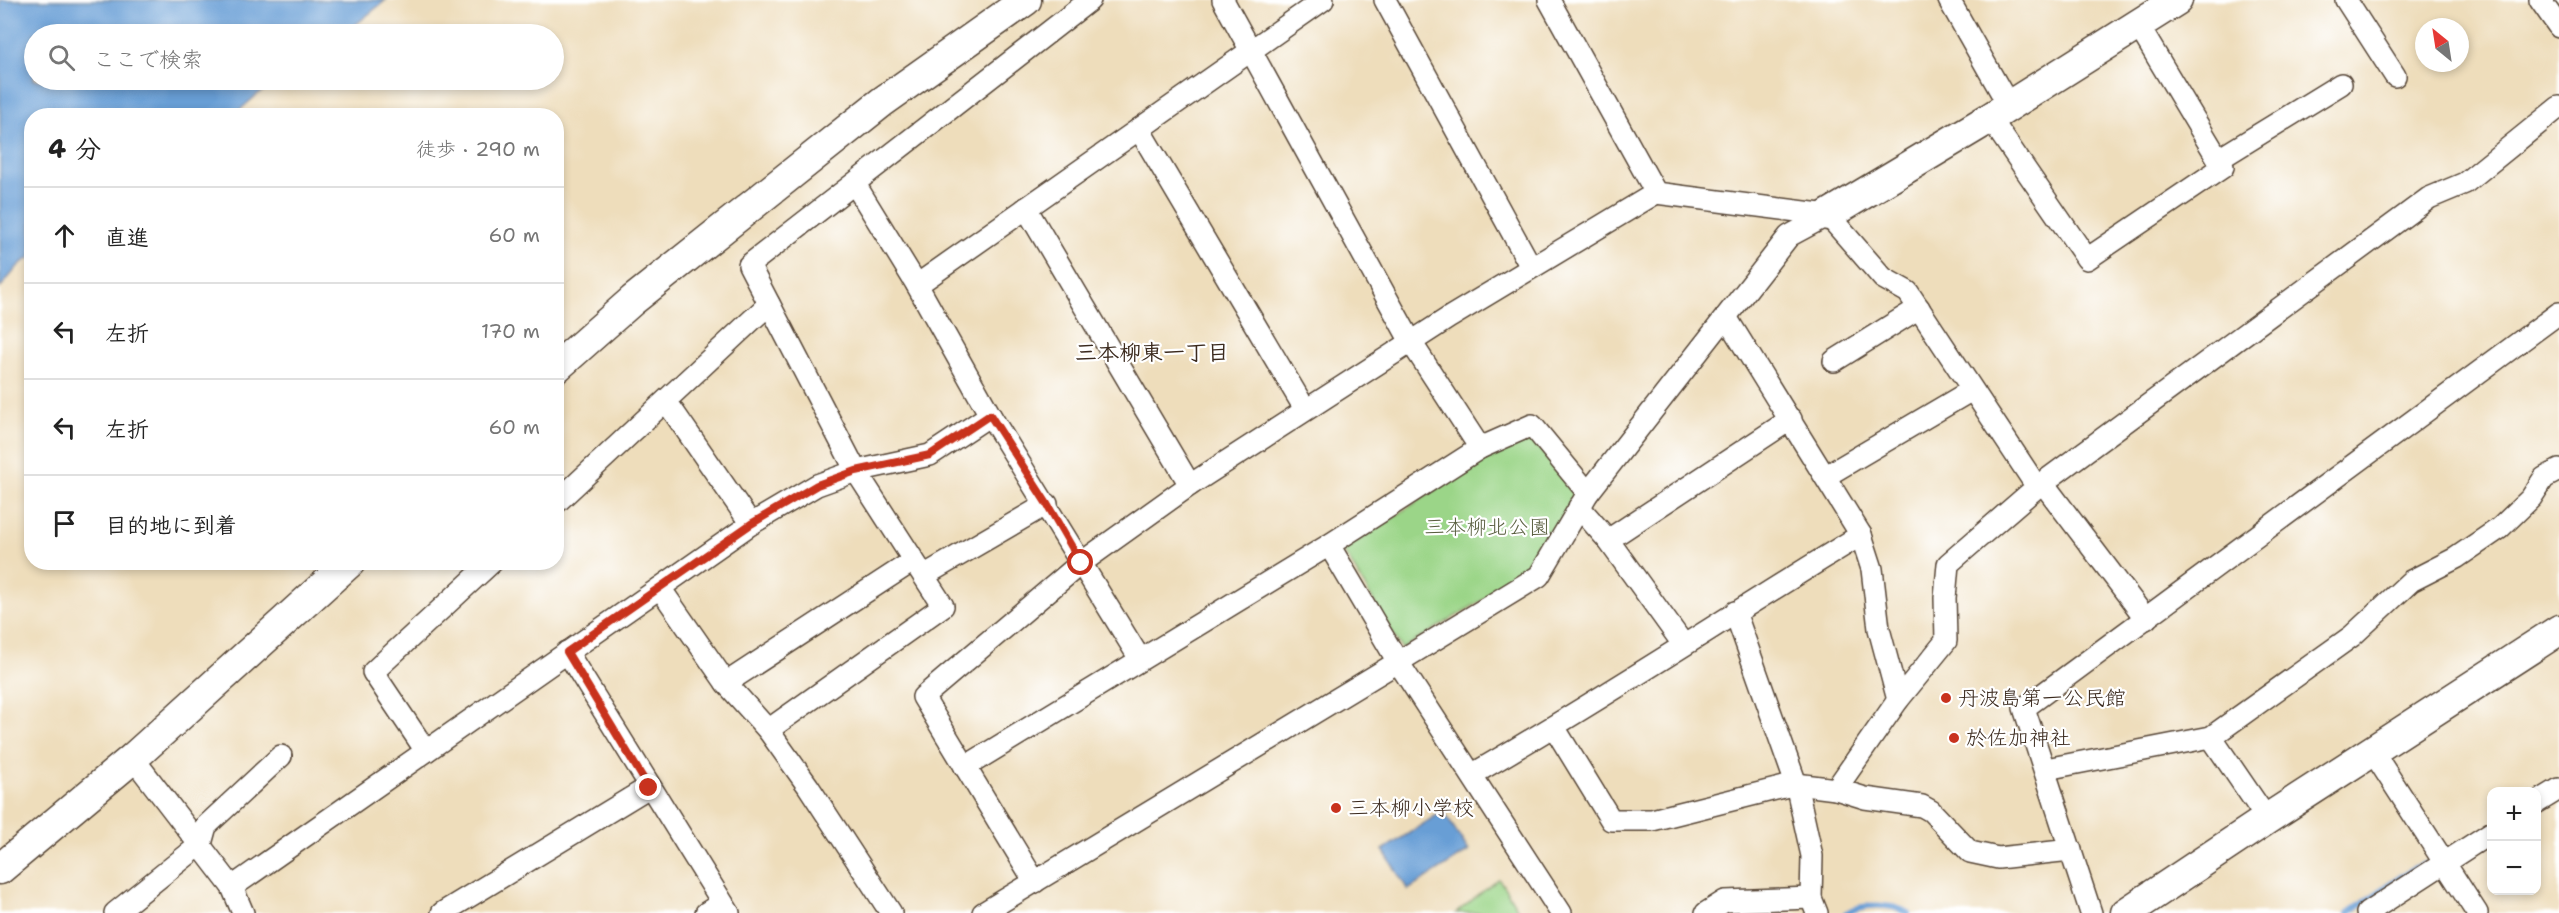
<!DOCTYPE html>
<html lang="ja">
<meta charset="utf-8">
<style>
:root{--surface:#fff;--page:#f2f2f2;--text:#222;--muted:#767676;--line:#e0e0e0}
body{margin:0;font-family:"Shantell Sans","Klee One",sans-serif;background:var(--page);color:var(--text)}
.controls{position:absolute;right:18px;bottom:18px;display:grid;overflow:hidden;border-radius:12px;box-shadow:0 3px 9px #0003}
.controls button{width:54px;height:54px;display:grid;place-items:center;padding:0;border:0;border-bottom:2px solid var(--line);background:var(--surface);color:var(--text);font:30px sans-serif}
.compass{position:absolute;left:2415px;top:18px;width:54px;height:54px;border-radius:50%;background:var(--surface);box-shadow:0 3px 9px #0003;rotate:330deg}
.stop{position:absolute;width:18px;height:18px;margin:-14px;border:4px solid #c8321e;border-radius:50%;background:#fff}
.stop.end{background:#c8321e;border-color:#fff;box-shadow:0 2px 6px #0008}
.list{margin:0;padding:0;list-style:none}
h2{display:flex;justify-content:space-between;align-items:center;height:78px;margin:0;padding:0 24px;font-size:26px}
h2 small{font-size:20px;font-weight:400;color:var(--muted)}
.list li{display:grid;grid-template-columns:39px 1fr auto;gap:18px;align-items:center;box-sizing:border-box;height:96px;padding:0 24px;border-top:2px solid var(--line)}
.list b{display:block;font-size:22px;white-space:nowrap}
.list em{font-size:20px;font-style:normal;color:var(--muted)}
.icon{flex:none;width:33px;height:33px;fill:none;stroke:currentColor;stroke-width:2;stroke-linecap:round;stroke-linejoin:round}
.map{position:relative;flex:none;width:2559px;height:913px;overflow:hidden}
.search{position:absolute;background:var(--surface);box-shadow:0 3px 9px #0003;left:24px;top:24px;width:540px;height:66px;display:flex;align-items:center;gap:15px;box-sizing:border-box;padding:0 21px;border-radius:33px;color:var(--muted);font-size:22px}
.panel{position:absolute;background:var(--surface);box-shadow:0 3px 9px #0003;left:24px;top:108px;width:540px;height:462px;border-radius:24px}
.map>svg:first-child{display:block}
.green{fill:#9bd588;stroke:#6b8053;stroke-width:1.5}
.water{fill:#689ed5;stroke:#52647a;stroke-width:1.5}
.lines{fill:none;stroke-linecap:round;stroke-linejoin:round}
.stream{stroke:#689ed5;stroke-width:6}
.street-casing{stroke:#564536;stroke-width:24}
.secondary-casing{stroke:#564536;stroke-width:33}
.street{stroke:#fff;stroke-width:21}
.secondary{stroke:#fff;stroke-width:30}
.route{stroke:#c8321e;stroke-width:8}
.poi-dot{fill:#c8321e;stroke:#fff;stroke-width:2}
.labels{text-anchor:middle;stroke-width:4.5;stroke-linejoin:round;paint-order:stroke}
.park-label{font-size:21px;fill:#585d3e;stroke:#fff}
.poi-label{font-size:21px;fill:#3b2a1e;stroke:#fff;text-anchor:start}
.neighbourhood-label{font-size:22px;font-weight:bold;fill:#3b2a1e;stroke:#fff}
</style>
<div class="map">
<svg width="2559" height="913" viewBox="0 0 2559 913">
<rect width="100%" height="100%" fill="#fff"/>
<filter id="ink" filterUnits="userSpaceOnUse"><feTurbulence type="fractalNoise" baseFrequency=".0167" numOctaves="2"/><feDisplacementMap in="SourceGraphic" scale="12" xChannelSelector="R" yChannelSelector="G"/><feConvolveMatrix kernelMatrix="1 2 1 2 8 2 1 2 1" color-interpolation-filters="sRGB"/></filter>
<filter id="wash" filterUnits="userSpaceOnUse"><feTurbulence type="fractalNoise" baseFrequency=".008" numOctaves="4" result="noise"/><feDisplacementMap in="SourceGraphic" scale="24" xChannelSelector="R" yChannelSelector="G"/><feGaussianBlur stdDeviation="1.35" result="paint"/><feColorMatrix in="noise" values="0 0 0 0 0 0 0 0 0 0 0 0 0 0 0 0 0 1.4 0 .05"/><feComposite in="paint" operator="in"/></filter>
<g filter="url(#wash)">
<rect width="100%" height="100%" fill="#edb"/>
<g class="green">
<polygon points="1530,438 1577,491 1534,569 1402,649 1343,550 1487,456"/>
<polygon points="1499,879 1520,913 1456,913"/>
</g>
<g class="water">
<polygon points="0,0 386,0 344,34 34,34 34,80 281,80 258,94 234,115 32,116 31,257 20,264 0,288"/>
<polygon points="1443,811 1469,851 1408,890 1383,850"/>
</g>
<g class="lines">
<g class="stream">
<path d="M 1846,913 C 1863,903 1891,903 1908,913"/>
<polyline points="2348,913 2414,868 2425,864"/>
</g>
</g>
</g>
<g filter="url(#ink)">
<g class="lines">
<g class="street-casing">
<g id="street">
<polyline points="1223,0 1411,342 1480,448"/>
<polyline points="1385,0 1531,267"/>
<polyline points="1549,0 1656,193 1828,215 1883,278 1908,292 2037,487 1948,564 1945,598 1946,641 1898,700 1836,789 1796,784 1652,820 1611,820 1554,727"/>
<polyline points="1949,0 2009,106"/>
<polyline points="2346,0 2395,76"/>
<polyline points="2540,0 2559,27"/>
<polyline points="1990,118 2087,259 2223,167 2138,25"/>
<polyline points="1139,129 1305,409"/>
<polyline points="2219,159 2341,84"/>
<polyline points="855,184 917,285 990,415 1140,659"/>
<polyline points="1026,208 1190,485"/>
<polyline points="917,285 1323,0"/>
<polyline points="1726,317 1861,535 1872,569 1879,629 1898,700"/>
<polyline points="1834,361 1919,308"/>
<polyline points="666,401 751,524"/>
<polyline points="1826,476 1972,390"/>
<polyline points="2043,483 2146,619"/>
<polyline points="2037,487 2429,198 2465,183 2559,107"/>
<polyline points="556,503 769,304"/>
<polyline points="1579,507 1608,540 1683,644"/>
<polyline points="1608,540 1791,419"/>
<polyline points="1329,545 1398,662 1539,576 1588,493 1789,236 1828,215"/>
<polyline points="925,575 1047,504"/>
<polyline points="660,588 726,683 768,730 808,786 891,913"/>
<polyline points="1735,612 1796,784 1812,856 1811,898 1817,913"/>
<polyline points="567,652 729,913"/>
<polyline points="726,683 913,561"/>
<polyline points="768,730 943,606 856,471 749,265 1090,0"/>
<polyline points="2211,737 2267,819"/>
<polyline points="426,751 373,672 492,562"/>
<polyline points="2373,752 2477,913"/>
<polyline points="133,758 232,887 243,913"/>
<polyline points="965,767 1329,545 1480,448 1532,425 1588,493"/>
<polyline points="2046,769 2211,737 2352,636 2411,581 2456,558 2500,528 2531,498 2544,478 2559,470"/>
<path d="M 1473,774 C 1605,698 1731,614 1861,535"/>
<polyline points="1836,789 1865,798 1922,806 1931,811 1970,852 1998,858 2071,850"/>
<polyline points="2536,803 2559,789"/>
<polyline points="1035,882 923,697 1081,563 1190,485 1450,317 1656,193"/>
<polyline points="232,887 751,524 817,485 856,471 930,455 990,415"/>
<polyline points="115,913 201,844 206,826 281,756"/>
<polyline points="442,913 649,787"/>
<polyline points="706,913 722,903"/>
<polyline points="983,913 1398,662 1561,913"/>
<polyline points="1706,913 1725,901 1811,898"/>
<polyline points="2091,913 2024,708 2559,313"/>
<polyline points="2367,913 2492,832"/>
</g>
</g>
<g class="secondary-casing">
<g id="secondary">
<polyline points="1828,215 1990,118 2177,0"/>
<polyline points="556,368 633,300 882,102 1026,0"/>
<polyline points="0,869 133,758 350,562"/>
<polyline points="2126,913 2267,819 2559,630"/>
</g>
</g>
<use href="#street" class="street"/>
<use href="#secondary" class="secondary"/>
</g>
</g>
<g class="lines" filter="url(#ink)">
<polyline class="route" points="649,788 567,652 751,524 817,485 856,471 930,455 990,415 1047,504 1081,563"/>
</g>
<g class="poi-dot">
<circle cx="1946" cy="698" r="6"/>
<circle cx="1954" cy="738" r="6"/>
<circle cx="1336" cy="808" r="6"/>
</g>
<g class="labels">
<g class="park-label">
<text x="1487" y="534">三本柳北公園</text>
</g>
<g class="poi-label">
<text x="1958" y="705">丹波島第一公民館</text>
<text x="1966" y="745">於佐加神社</text>
<text x="1348" y="815">三本柳小学校</text>
</g>
<g class="neighbourhood-label">
<text x="1152" y="360">三本柳東一丁目</text>
</g>
</g>
</svg>
<div class="controls">
<button>+</button>
<button>−</button>
</div>
<svg class="compass" viewBox="-18 -18 36 36"><path d="M0-13l5 13h-10z" fill="#e53935"/><path d="M0 13l5-13h-10z" fill="#767676"/></svg>
<div class="stop" style="left:1081px;top:563px"></div>
<div class="stop end" style="left:649px;top:788px"></div>
<div class="search"><svg class="icon" aria-label="search" viewBox="0 0 24 24"><circle cx="10" cy="10" r="6"/><path d="M15 15l6 6"/></svg>ここで検索</div>
<section class="panel">
<h2>4 分<small>徒歩 · 290 m</small></h2>
<ul class="list">
<li><svg class="icon" aria-label="ahead" viewBox="0 0 24 24"><path d="M12 20V5M6 11l6-6 6 6"/></svg><div><b>直進</b></div><em>60 m</em></li>
<li><svg class="icon" aria-label="left" viewBox="0 0 24 24"><path d="M17 20v-9H6M10 6l-5 5 5 5"/></svg><div><b>左折</b></div><em>170 m</em></li>
<li><svg class="icon" aria-label="left" viewBox="0 0 24 24"><path d="M17 20v-9H6M10 6l-5 5 5 5"/></svg><div><b>左折</b></div><em>60 m</em></li>
<li><svg class="icon" aria-label="arrive" viewBox="0 0 24 24"><path d="M6 21V4h12l-3 4 3 4H6"/></svg><div><b>目的地に到着</b></div></li>
</ul>
</section>
</div>
